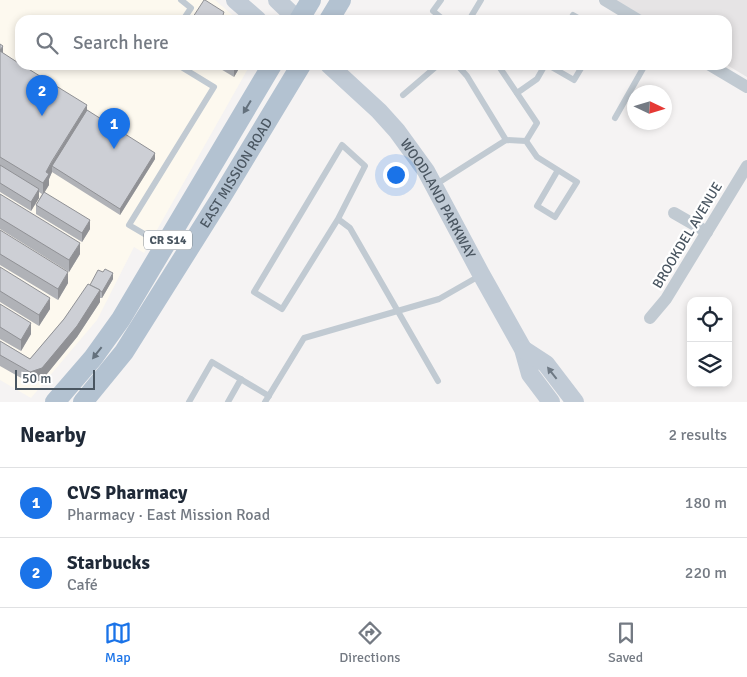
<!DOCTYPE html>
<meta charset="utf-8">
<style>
:root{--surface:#fff;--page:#f2f2f3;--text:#1f2937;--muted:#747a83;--line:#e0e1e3;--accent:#1a73e8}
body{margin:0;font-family:Signika,sans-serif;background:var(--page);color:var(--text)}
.controls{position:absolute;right:15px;bottom:15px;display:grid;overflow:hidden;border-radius:10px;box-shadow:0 2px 8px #0003}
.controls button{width:45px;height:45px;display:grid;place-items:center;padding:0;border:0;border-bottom:1px solid var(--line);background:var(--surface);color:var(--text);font:25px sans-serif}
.compass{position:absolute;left:627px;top:85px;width:45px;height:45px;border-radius:50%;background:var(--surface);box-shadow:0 2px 8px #0003;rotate:94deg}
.scale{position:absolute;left:15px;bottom:12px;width:80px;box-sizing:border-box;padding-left:5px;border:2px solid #4a5661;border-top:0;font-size:14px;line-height:18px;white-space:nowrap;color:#4a5661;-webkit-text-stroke:4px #fff;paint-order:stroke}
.you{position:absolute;left:395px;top:174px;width:18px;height:18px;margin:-12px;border:4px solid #fff;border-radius:50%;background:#1a73e8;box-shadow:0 0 0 8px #1a73e833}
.badge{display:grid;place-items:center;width:32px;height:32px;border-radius:50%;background:var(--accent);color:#fff;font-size:16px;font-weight:700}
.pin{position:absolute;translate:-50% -41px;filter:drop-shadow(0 1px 2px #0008)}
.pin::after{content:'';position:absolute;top:26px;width:18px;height:15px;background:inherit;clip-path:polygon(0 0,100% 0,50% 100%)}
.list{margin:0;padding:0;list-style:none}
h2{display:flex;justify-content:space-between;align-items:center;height:65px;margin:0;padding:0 20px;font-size:21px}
h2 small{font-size:16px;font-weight:400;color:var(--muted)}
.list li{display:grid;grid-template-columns:32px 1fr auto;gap:15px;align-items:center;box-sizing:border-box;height:70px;padding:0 20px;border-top:1px solid var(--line)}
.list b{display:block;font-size:19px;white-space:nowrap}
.list p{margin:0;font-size:16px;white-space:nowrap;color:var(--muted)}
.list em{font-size:16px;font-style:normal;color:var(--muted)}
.icon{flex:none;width:28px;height:28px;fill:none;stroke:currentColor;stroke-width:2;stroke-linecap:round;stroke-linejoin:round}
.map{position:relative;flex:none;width:747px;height:402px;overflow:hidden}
.search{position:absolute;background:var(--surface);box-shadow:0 2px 8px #0003;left:15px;right:15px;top:15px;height:55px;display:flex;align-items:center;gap:12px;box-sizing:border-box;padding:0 18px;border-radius:15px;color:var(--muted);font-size:19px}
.sheet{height:205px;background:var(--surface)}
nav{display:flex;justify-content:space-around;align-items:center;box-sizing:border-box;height:70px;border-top:1px solid var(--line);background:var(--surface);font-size:14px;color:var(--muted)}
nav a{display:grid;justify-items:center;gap:2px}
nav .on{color:var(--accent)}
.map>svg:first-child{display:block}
.commercial{fill:#fdf9ef}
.education{fill:#e6e4e5}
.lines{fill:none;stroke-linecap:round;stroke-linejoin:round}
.service{stroke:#c1cad2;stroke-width:6}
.minor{stroke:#c1cad2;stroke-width:12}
.secondary{stroke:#c1cbd6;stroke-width:18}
.primary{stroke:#b3c2d1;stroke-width:20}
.wall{fill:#b0b2b7}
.shaded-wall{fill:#909195}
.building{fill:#cdcfd5;stroke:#909195}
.oneway{fill:#64717d}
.oneway2{fill:#6e7984}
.labels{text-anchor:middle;stroke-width:4.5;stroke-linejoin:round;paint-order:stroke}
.shield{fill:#fff;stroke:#808990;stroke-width:1}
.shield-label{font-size:12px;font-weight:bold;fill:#4a5661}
.street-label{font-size:14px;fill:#4a5661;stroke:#fff}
</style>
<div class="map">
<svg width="747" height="402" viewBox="0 0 747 402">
<rect width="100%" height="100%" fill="#f5f3f3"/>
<polygon class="commercial" points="0,0 215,0 238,20 20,20 20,65 250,65 144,253 134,247 97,320 31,398 0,380"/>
<polygon class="education" points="615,0 747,0 747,77 727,65 727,20 650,20"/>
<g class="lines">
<g class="service">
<polyline points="181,0 191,8 183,20"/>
<polyline points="441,0 433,11 444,20"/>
<polyline points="469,20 481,0"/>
<polyline points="570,20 573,15 582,20"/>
<polyline points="457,65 467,76 506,140"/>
<polyline points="498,65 537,123 526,141"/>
<polyline points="548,65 574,80 583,65"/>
<polyline points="517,93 537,79 545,65"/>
<polyline points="403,95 438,65"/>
<polyline points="615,118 645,65"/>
<polyline points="435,185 506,140 526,141 537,157 577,182 555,217 537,206 558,170"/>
<polyline points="338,219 282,309 254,292 342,145 365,166 338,219 350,228 438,381"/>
<polyline points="163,245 129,225 214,87 178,65"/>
<polyline points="189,402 212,362 269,396"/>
<polyline points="228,402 241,379"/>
<polyline points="265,402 304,338 439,299 481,275"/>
</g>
<g class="minor">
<polyline points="605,0 638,20"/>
<polyline points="710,65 747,87"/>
<polyline points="674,213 707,232"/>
<polyline points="650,318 666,299 747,166"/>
</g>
<g class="secondary">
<polyline points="235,0 258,20"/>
<polyline points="277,0 298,20"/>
<path id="s1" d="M 329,65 L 379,111 L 397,131 L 426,171 L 481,274 L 523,349 L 530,374 L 551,402"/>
<polyline points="523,349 546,364 575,402"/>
</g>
<g class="primary">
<polyline points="299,20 311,0"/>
<polyline points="329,20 341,0"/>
<polyline points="55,402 93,358 121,319 272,65"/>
<path id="s2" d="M 83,402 L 124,352 L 222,196 L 301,65"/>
</g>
</g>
<g class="wall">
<polygon points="0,44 3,53 87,110 155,159 120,215 52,172 49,179 49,185 44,192 90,229 82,242 36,214 36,205 42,194 39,192 39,198 31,211 0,192"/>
<polygon points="214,65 241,65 234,77"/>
<polygon points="0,194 80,254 69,272 0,229"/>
<polygon points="0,230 68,283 58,300 0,265"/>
<polygon points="0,267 50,309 39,326 0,302"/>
<polygon points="113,279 102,298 100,298 100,302 77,337 42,380 30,383 0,366 0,341 30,359 64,319 90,285"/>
<polygon points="0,304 31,334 21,351 0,339"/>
</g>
<g class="shaded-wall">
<polygon points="3,46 3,57 0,62 0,50"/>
<polygon points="234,65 241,65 234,77"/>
<polygon points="87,105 87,116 52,166 52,172 49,179 49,185 43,195 43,183 46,172"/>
<polygon points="155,153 155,159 120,215 120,209"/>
<polygon points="39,189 39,198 31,211 31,202"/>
<polygon points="90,220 90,229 82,242 82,233"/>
<polygon points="80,243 80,254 69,272 69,260"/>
<polygon points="68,272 68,283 58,300 58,289"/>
<polygon points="113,273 113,279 102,298 102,292"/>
<polygon points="100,290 100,302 77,337 42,380 30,383 30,372"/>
<polygon points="50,298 50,309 39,326 39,315"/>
<polygon points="31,323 31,334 21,351 21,340"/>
</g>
<g class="building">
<polygon points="204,0 205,0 224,12 223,15 231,20 191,20"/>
<polygon points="0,44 3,46 0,50"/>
<polygon points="0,51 20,64 20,65 22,65 87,105 52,161 46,172 49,174 43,183 0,157"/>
<polygon points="87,110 155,153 120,209 52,166"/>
<polygon points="0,165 39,189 31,202 0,183"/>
<polygon points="44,192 90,220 82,233 36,205"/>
<polygon points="0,194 80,243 69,260 0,218"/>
<polygon points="0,230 68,272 58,289 0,254"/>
<polygon points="0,267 50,298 39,315 0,291"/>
<polygon points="105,269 113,273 102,292 100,291 100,290 90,285 98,270 103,272"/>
<polygon points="88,284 100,290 77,326 42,368 30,372 0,355 0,341 30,359 64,319"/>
<polygon points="0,304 31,323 21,340 0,327"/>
</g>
<defs><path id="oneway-solid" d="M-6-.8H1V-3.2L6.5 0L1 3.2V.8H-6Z" transform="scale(1.25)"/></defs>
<g class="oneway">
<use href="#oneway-solid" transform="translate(247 107) rotate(121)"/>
<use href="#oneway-solid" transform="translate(97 353) rotate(128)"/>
</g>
<use class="oneway2" href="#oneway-solid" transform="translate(552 373) rotate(-128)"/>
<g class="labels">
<rect class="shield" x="144" y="230.5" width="48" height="19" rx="4"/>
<g class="shield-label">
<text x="168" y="244">CR S14</text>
</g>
<g class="street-label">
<text dy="5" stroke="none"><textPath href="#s2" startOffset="276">EAST MISSION ROAD</textPath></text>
<text dy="5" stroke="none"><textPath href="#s1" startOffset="174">WOODLAND PARKWAY</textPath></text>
<text transform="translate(687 235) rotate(-59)" y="5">BROOKDEL AVENUE</text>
</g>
</g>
</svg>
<div class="controls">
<button><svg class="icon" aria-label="locate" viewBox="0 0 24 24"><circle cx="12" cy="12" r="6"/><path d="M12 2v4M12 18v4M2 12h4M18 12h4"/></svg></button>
<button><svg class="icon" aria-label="layers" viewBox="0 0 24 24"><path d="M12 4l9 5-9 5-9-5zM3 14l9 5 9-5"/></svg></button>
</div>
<svg class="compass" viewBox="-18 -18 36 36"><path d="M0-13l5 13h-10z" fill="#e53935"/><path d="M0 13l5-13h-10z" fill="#747a83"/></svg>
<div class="scale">50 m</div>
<div class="you"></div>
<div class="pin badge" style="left:114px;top:149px">1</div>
<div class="pin badge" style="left:42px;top:116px">2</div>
<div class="search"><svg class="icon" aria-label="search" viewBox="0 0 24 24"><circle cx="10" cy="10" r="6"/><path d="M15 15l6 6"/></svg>Search here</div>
</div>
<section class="sheet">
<h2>Nearby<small>2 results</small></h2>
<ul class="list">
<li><span class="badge">1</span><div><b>CVS Pharmacy</b><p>Pharmacy · East Mission Road</p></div><em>180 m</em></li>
<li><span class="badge">2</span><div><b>Starbucks</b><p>Café</p></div><em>220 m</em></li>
</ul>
</section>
<nav>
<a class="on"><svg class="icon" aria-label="map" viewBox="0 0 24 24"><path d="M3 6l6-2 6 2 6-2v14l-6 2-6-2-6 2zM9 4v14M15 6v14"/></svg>Map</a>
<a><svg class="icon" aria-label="directions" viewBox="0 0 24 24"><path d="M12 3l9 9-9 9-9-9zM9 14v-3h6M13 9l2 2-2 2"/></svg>Directions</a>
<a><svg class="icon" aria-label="saved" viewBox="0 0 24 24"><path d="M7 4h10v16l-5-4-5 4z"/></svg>Saved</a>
</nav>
